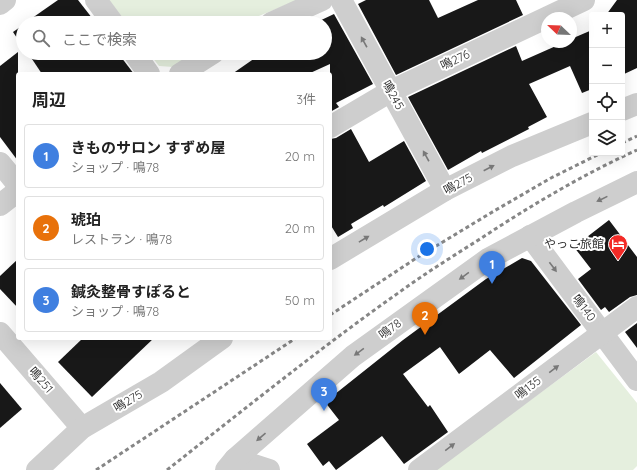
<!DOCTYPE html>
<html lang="ja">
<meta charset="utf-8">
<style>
:root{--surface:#fff;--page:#f6f6f6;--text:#222;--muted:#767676;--line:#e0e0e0;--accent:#d93025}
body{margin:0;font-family:Quicksand,"Noto Sans JP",sans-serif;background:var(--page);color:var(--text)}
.controls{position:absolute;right:12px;top:12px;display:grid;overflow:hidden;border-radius:4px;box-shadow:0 4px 16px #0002}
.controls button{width:36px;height:36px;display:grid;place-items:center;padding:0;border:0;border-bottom:1px solid var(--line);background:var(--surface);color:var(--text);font:20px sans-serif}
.compass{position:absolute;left:541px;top:12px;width:36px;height:36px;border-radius:50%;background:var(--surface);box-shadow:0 4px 16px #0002;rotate:293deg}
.you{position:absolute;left:427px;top:249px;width:14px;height:14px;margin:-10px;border:3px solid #fff;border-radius:50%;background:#1a73e8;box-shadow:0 0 0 6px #1a73e833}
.badge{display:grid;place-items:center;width:26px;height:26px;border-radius:50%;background:var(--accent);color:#fff;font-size:13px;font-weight:700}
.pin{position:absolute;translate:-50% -33px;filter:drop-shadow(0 1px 2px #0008)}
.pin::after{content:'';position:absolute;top:21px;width:14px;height:12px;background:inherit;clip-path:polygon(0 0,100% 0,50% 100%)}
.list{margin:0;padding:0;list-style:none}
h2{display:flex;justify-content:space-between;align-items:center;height:52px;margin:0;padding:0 16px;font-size:17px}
h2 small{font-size:13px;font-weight:400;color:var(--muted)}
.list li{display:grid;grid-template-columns:26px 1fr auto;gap:12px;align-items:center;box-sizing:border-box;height:64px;margin:0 8px 8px;padding:0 8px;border:1px solid var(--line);border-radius:4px}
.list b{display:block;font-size:15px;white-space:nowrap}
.list p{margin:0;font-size:13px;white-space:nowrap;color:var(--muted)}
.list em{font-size:13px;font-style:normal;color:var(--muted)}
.icon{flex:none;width:22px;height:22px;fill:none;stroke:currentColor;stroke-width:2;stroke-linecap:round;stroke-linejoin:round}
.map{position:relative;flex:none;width:637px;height:470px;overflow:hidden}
.search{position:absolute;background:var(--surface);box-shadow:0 4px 16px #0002;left:16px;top:16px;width:316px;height:44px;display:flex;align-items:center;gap:10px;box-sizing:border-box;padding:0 14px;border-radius:22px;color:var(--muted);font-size:15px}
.panel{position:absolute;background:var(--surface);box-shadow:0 4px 16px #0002;left:16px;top:72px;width:316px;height:268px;border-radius:4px}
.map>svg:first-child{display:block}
.green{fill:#e5efde}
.building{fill:#181818}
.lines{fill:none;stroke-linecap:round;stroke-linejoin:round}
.minor{stroke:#cecece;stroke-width:22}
.rail{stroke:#868686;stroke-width:3;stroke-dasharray:4 3;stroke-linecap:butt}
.oneway{fill:#787878}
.labels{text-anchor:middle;stroke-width:4;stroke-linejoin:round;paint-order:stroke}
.street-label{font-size:12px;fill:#313131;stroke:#fff}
.poi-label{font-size:12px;fill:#313131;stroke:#fff;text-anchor:end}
</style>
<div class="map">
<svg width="637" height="470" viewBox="0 0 637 470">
<rect width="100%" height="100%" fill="#fff"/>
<g class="green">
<polygon points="109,0 298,0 242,23 126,23"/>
<polygon points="149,53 192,53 173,67 159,66"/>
<polygon points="596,352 637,403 637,466 633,470 435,470"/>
</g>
<g class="building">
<polygon points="58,0 78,0 96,23 25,23"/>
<polygon points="366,0 429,0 438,18 478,0 516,0 523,15 396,75 358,4"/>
<polygon points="617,0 637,0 637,68 622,75 622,15 606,15"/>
<polygon points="334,14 373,84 336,103 339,107 330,112 330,64 308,74 232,74 255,58 253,53 325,53 325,23 315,23"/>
<polygon points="23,25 23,47 13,32"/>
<polygon points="592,30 592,89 582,93 570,66 529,84 547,117 528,127 529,129 482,153 481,151 448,170 408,97 516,46 522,61 565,42 571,42 571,39"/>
<polygon points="18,52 18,161 0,137 0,66"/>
<polygon points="28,53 118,53 134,74 42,74"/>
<polygon points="351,129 369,162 404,141 426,181 384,207 383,205 351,224 353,228 338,237 330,224 330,139 336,138"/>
<polygon points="609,220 637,257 637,295 630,297 609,312 605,307 601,310 578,279 591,269 574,247"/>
<polygon points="522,258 531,261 581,325 514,378 490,350 459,374 440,347 403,374 428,407 430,405 448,432 404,464 382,436 336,470 329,461 323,466 307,444 339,420 325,402 403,340 486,279"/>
<polygon points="18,259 18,308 0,289 0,276"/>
<polygon points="637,323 637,348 625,332"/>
<polygon points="83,338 154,338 92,397 58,362"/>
<polygon points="0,383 22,409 0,428"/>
</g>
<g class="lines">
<g class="minor">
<polyline points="96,0 113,23"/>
<polyline points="341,0 445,190"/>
<polyline points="0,4 5,0"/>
<polyline points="271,23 322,0"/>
<polyline points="134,53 149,74"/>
<polyline points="180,74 213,53"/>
<polyline points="622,110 637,104"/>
<polyline points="330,127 391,91 584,0"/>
<polyline points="0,163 18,185"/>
<polyline points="0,205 18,191"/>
<polyline points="530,236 637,380"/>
<polyline points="330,259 445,190 512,156 592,123"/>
<polyline points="0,333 82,428"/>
<polyline points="235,459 269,470"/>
<polyline points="37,470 82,428 161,382 222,338"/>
<polyline points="226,470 235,459 353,356 488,259 576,212 637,182"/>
<polyline points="419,470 637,307"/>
</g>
<g class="rail">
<polyline points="622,143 637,136"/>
<polyline points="330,315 418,257 494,211 551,178 601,153"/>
<polyline points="96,470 296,338"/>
<path d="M 167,470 C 251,404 335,336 424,275 C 442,263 461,251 480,239 C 530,206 582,175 637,150"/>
</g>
</g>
<defs><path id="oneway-solid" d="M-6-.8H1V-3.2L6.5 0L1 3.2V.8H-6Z"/></defs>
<g class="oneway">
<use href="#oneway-solid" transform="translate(364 42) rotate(-119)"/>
<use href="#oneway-solid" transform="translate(426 156) rotate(-119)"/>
<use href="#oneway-solid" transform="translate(489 168) rotate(-27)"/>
<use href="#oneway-solid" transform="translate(602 199) rotate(154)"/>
<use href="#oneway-solid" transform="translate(364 239) rotate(-31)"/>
<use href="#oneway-solid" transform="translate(553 267) rotate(53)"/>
<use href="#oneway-solid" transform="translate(464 276) rotate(144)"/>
<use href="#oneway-solid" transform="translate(359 352) rotate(144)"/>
<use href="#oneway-solid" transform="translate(554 369) rotate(-37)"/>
<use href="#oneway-solid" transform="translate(261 437) rotate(139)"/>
<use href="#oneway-solid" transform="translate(450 447) rotate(-37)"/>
</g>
<defs>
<g id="hotel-pin" transform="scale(1)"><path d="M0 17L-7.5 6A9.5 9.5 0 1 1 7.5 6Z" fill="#f32b27" stroke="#fff"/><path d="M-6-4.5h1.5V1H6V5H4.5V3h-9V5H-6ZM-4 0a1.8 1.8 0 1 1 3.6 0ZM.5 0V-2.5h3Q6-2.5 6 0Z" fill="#fff"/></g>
</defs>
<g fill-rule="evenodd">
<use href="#hotel-pin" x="618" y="244"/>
</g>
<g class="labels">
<g class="street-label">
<text transform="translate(455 60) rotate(-25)" y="4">鳴276</text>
<text transform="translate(393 95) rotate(61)" y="4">鳴245</text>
<text transform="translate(458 184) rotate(-28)" y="4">鳴275</text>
<text transform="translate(584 308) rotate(53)" y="4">鳴140</text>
<text transform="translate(390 329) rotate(-36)" y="4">鳴78</text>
<text transform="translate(41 380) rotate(49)" y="4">鳴251</text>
<text transform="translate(528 388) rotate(-37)" y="4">鳴135</text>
<text transform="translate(128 401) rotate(-30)" y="4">鳴275</text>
</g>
<g class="poi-label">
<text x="604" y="248">やっこ旅館</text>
</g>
</g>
</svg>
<div class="controls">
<button>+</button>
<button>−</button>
<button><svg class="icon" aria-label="locate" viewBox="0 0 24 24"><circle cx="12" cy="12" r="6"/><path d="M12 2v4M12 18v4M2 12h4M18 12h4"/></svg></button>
<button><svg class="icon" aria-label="layers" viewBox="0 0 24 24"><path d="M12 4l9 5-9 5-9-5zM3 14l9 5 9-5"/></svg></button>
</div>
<svg class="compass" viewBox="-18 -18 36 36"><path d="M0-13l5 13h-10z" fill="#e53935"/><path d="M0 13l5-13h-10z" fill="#767676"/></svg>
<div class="you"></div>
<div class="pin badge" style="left:492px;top:284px;background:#3f7fe0">1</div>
<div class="pin badge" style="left:425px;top:335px;background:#e8710a">2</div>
<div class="pin badge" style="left:324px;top:411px;background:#3f7fe0">3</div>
<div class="search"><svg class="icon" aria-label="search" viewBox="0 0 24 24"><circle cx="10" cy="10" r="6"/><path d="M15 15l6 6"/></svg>ここで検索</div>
<section class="panel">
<h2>周辺<small>3件</small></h2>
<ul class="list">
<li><span class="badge" style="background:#3f7fe0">1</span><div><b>きものサロン すずめ屋</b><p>ショップ · 鳴78</p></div><em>20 m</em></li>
<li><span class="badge" style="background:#e8710a">2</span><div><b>琥珀</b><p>レストラン · 鳴78</p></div><em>20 m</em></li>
<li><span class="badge" style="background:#3f7fe0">3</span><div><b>鍼灸整骨すぽると</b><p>ショップ · 鳴78</p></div><em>50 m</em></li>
</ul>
</section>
</div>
